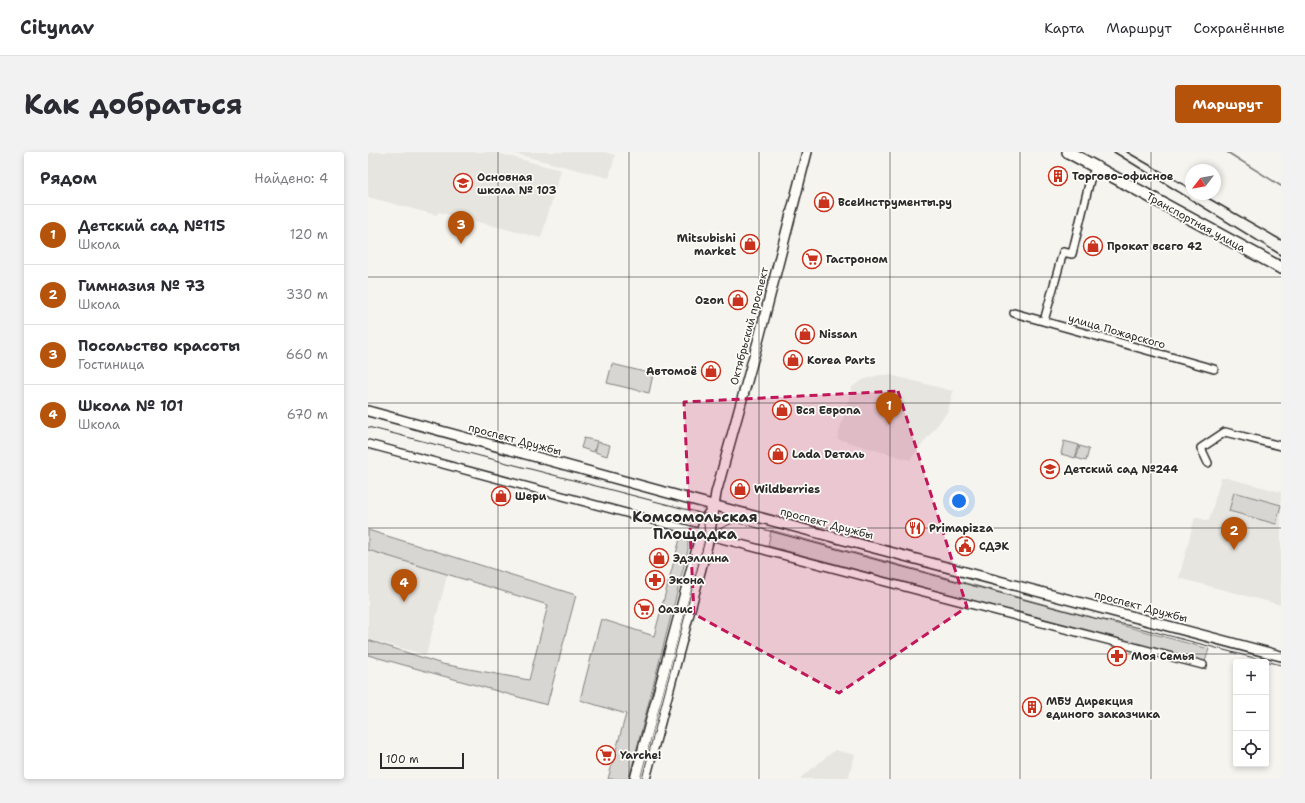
<!DOCTYPE html>
<html lang="ru">
<meta charset="utf-8">
<style>
:root{--surface:#fff;--page:#f2f2f3;--text:#2b2b33;--muted:#7c7c81;--line:#e1e1e2;--accent:#b45309}
body{margin:0;font-family:"Shantell Sans",sans-serif;background:var(--page);color:var(--text)}
.controls{position:absolute;right:12px;bottom:12px;display:grid;overflow:hidden;border-radius:4px;box-shadow:0 2px 6px #0003}
.controls button{width:36px;height:36px;display:grid;place-items:center;padding:0;border:0;border-bottom:1px solid var(--line);background:var(--surface);color:var(--text);font:20px sans-serif}
.compass{position:absolute;left:817px;top:12px;width:36px;height:36px;border-radius:50%;background:var(--surface);box-shadow:0 2px 6px #0003;rotate:239deg}
.scale{position:absolute;left:12px;bottom:10px;width:84px;box-sizing:border-box;padding-left:4px;border:2px solid #2b2b2b;border-top:0;font-size:11px;line-height:14px;white-space:nowrap;color:#2b2b2b;-webkit-text-stroke:3px #fdfcf7;paint-order:stroke}
.you{position:absolute;left:591px;top:349px;width:14px;height:14px;margin:-10px;border:3px solid #fff;border-radius:50%;background:#1a73e8;box-shadow:0 0 0 6px #1a73e833}
.badge{display:grid;place-items:center;width:26px;height:26px;border-radius:50%;background:var(--accent);color:#fff;font-size:13px;font-weight:700}
.pin{position:absolute;translate:-50% -33px;filter:drop-shadow(0 1px 2px #0008)}
.pin::after{content:'';position:absolute;top:21px;width:14px;height:12px;background:inherit;clip-path:polygon(0 0,100% 0,50% 100%)}
.list{margin:0;padding:0;list-style:none}
h2{display:flex;justify-content:space-between;align-items:center;height:52px;margin:0;padding:0 16px;font-size:17px}
h2 small{font-size:13px;font-weight:400;color:var(--muted)}
.list li{display:grid;grid-template-columns:26px 1fr auto;gap:12px;align-items:center;box-sizing:border-box;height:60px;padding:0 16px;border-top:1px solid var(--line)}
.list b{display:block;font-size:15px;white-space:nowrap}
.list p{margin:0;font-size:13px;white-space:nowrap;color:var(--muted)}
.list em{font-size:13px;font-style:normal;color:var(--muted)}
.icon{flex:none;width:22px;height:22px;fill:none;stroke:currentColor;stroke-width:2;stroke-linecap:round;stroke-linejoin:round}
.map{position:relative;flex:none;width:913px;height:627px;overflow:hidden;border-radius:4px}
header{display:flex;align-items:center;gap:24px;box-sizing:border-box;height:56px;padding:0 20px;background:var(--surface);border-bottom:1px solid var(--line)}
header strong{font-size:19px}
nav{display:flex;gap:22px;margin-inline-start:auto;font-size:14px}
.intro{display:flex;align-items:center;justify-content:space-between;box-sizing:border-box;height:96px;padding:0 24px}
h1{margin:0;font-size:28px}
.button{padding:10px 18px;border-radius:4px;background:var(--accent);color:#fff;font-size:14px;font-weight:700}
main{display:flex;gap:24px;padding:0 24px}
aside{flex:1;background:var(--surface);border-radius:4px;box-shadow:0 2px 6px #0003}
.map>svg:first-child{display:block}
.built{fill:#e6e5e0}
.green{fill:#d7d6d2;stroke:#81807e}
.lines{fill:none;stroke-linecap:round;stroke-linejoin:round}
.stream{stroke:#797877;stroke-width:1.5}
.minor-casing{stroke:#2b2b2b;stroke-width:10}
.secondary-casing{stroke:#2b2b2b;stroke-width:12}
.primary-casing{stroke:#2b2b2b;stroke-width:14}
.minor{stroke:#fdfcf7;stroke-width:7}
.secondary{stroke:#fdfcf7;stroke-width:9}
.primary{stroke:#fdfcf7;stroke-width:11}
.tram{stroke:#2b2b2b;stroke-width:1}
.rail{stroke:#2b2b2b;stroke-width:1.5}
.marked{fill:#c2185b;fill-opacity:0.2;stroke:#c2185b;stroke-width:3;stroke-dasharray:8 5;stroke-linejoin:round}
.grid{fill:none;stroke:#2b2b2b;stroke-width:1;stroke-opacity:0.55}
.labels{text-anchor:middle;stroke-width:3.5;stroke-linejoin:round;paint-order:stroke}
.poi-label{font-size:11px;font-weight:bold;fill:#2b2b2b;stroke:#fdfcf7;text-anchor:start}
.street-label{font-size:11px;fill:#2b2b2b;stroke:#fdfcf7}
.district-label{font-size:15px;font-weight:bold;fill:#2b2b2b;stroke:#fdfcf7}
</style>
<header>
<strong>Citynav</strong>
<nav><a>Карта</a><a>Маршрут</a><a>Сохранённые</a></nav>
</header>
<div class="intro"><h1>Как добраться</h1><a class="button">Маршрут</a></div>
<main>
<aside>
<h2>Рядом<small>Найдено: 4</small></h2>
<ul class="list">
<li><span class="badge">1</span><div><b>Детский сад №115</b><p>Школа</p></div><em>120 m</em></li>
<li><span class="badge">2</span><div><b>Гимназия № 73</b><p>Школа</p></div><em>330 m</em></li>
<li><span class="badge">3</span><div><b>Посольство красоты</b><p>Гостиница</p></div><em>660 m</em></li>
<li><span class="badge">4</span><div><b>Школа № 101</b><p>Школа</p></div><em>670 m</em></li>
</ul>
</aside>
<div class="map">
<svg width="913" height="627" viewBox="0 0 913 627">
<rect width="100%" height="100%" fill="#f5f4ef"/>
<filter id="ink" filterUnits="userSpaceOnUse"><feTurbulence type="fractalNoise" baseFrequency=".025" numOctaves="2"/><feDisplacementMap in="SourceGraphic" scale="8" xChannelSelector="R" yChannelSelector="G"/><feConvolveMatrix kernelMatrix="1 2 1 2 8 2 1 2 1" color-interpolation-filters="sRGB"/></filter>
<g filter="url(#ink)">
<g class="built">
<polygon points="0,0 126,0 193,18 173,86 71,60 68,63 0,45"/>
<polygon points="140,0 236,0 247,3 241,26"/>
<polygon points="511,223 522,223 585,239 580,259 542,308 469,287 484,235 495,228"/>
<polygon points="853,326 859,326 913,340 913,453 811,426 827,365 841,369"/>
<polygon points="0,391 82,413 58,503 0,487"/>
<polygon points="467,598 487,603 480,627 431,627"/>
</g>
<g class="green">
<polygon points="244,212 285,222 281,241 239,231"/>
<polygon points="216,286 229,289 226,300 213,296"/>
<polygon points="696,289 711,293 707,306 693,302"/>
<polygon points="230,290 242,293 239,304 227,300"/>
<polygon points="712,294 721,297 718,309 708,306"/>
<polygon points="866,340 913,353 908,372 861,359"/>
<polygon points="0,378 208,443 179,553 0,503 0,488 74,512 161,528 180,453 0,398"/>
<polygon points="403,378 841,497 837,510 400,394"/>
<polygon points="313,383 320,385 320,398 261,627 240,627 258,562 212,548 233,467 286,484"/>
</g>
<g class="lines">
<polyline class="stream" points="859,0 913,34"/>
<g class="minor-casing">
<g id="minor">
<polyline points="646,161 846,217"/>
<polyline points="676,169 695,100 704,102 722,28 728,15"/>
<polyline points="0,292 333,381"/>
<polyline points="840,311 833,296 857,280 913,294"/>
<polyline points="342,384 835,513"/>
</g>
</g>
<g class="secondary-casing">
<g id="secondary">
<polyline points="0,259 322,347 913,504"/>
<polyline points="267,627 335,374 339,364 346,354"/>
<polyline points="277,627 341,386 348,341 391,186 439,0"/>
</g>
</g>
<g class="primary-casing">
<polyline id="primary" points="700,0 913,116"/>
</g>
<use href="#minor" class="minor"/>
<use href="#secondary" class="secondary"/>
<use href="#primary" class="primary"/>
<g class="tram">
<polyline points="0,275 398,378 721,465 764,474 913,513"/>
<polyline points="336,390 347,379 367,370"/>
<polyline points="274,627 337,388 336,371 328,360"/>
</g>
<g class="rail">
<polyline points="746,0 913,103"/>
<polyline points="759,0 823,37"/>
<polyline points="833,42 913,88"/>
</g>
</g>
</g>
<path class="marked" d="M 530,239 L 599,455 L 471,541 L 326,462 L 316,250 Z"/>
<path class="grid" d="M 130,0 L 130,627M 261,0 L 261,627M 391,0 L 391,627M 522,0 L 522,627M 652,0 L 652,627M 783,0 L 783,627M 0,125 L 913,125M 0,251 L 913,251M 0,376 L 913,376M 0,502 L 913,502"/>
<defs>
<g id="building-ring" transform="scale(1)"><circle r="9.5" fill="#fdfcf7" stroke="#c8321e" stroke-width="1.5"/><path d="M-4-6H4V6H1V3H-1V6H-4ZM-2.5-4.3h1.7v1.8h-1.7ZM.8-4.3h1.7v1.8H.8ZM-2.5-1h1.7V.8h-1.7ZM.8-1h1.7V.8H.8Z" fill="#c8321e"/></g>
<g id="school-ring" transform="scale(1)"><circle r="9.5" fill="#fdfcf7" stroke="#c8321e" stroke-width="1.5"/><path d="M0-5L7-2L0 1L-7-2ZM-4 1L0 2.5L4 1V4Q0 6-4 4Z" fill="#c8321e"/></g>
<g id="shop-ring" transform="scale(1)"><circle r="9.5" fill="#fdfcf7" stroke="#c8321e" stroke-width="1.5"/><path d="M-5-2.5h2.3a2.7 3.5 0 0 1 5.4 0H5L5.5 6h-11ZM-1.5-2.5h3a1.5 2.3 0 0 0-3 0Z" fill="#c8321e"/></g>
<g id="supermarket-ring" transform="scale(1)"><circle r="9.5" fill="#fdfcf7" stroke="#c8321e" stroke-width="1.5"/><path d="M-6-5.5h2.5l.6 2H6L4.5 2H-2.5L-4.4-4H-6ZM-1.5 3.2a1.3 1.3 0 1 0 .1 0ZM3 3.2a1.3 1.3 0 1 0 .1 0Z" fill="#c8321e"/></g>
<g id="restaurant-ring" transform="scale(1)"><circle r="9.5" fill="#fdfcf7" stroke="#c8321e" stroke-width="1.5"/><path d="M-5-6h1v4h1v-4h1v4h1v-4h1v5L-1.5 .5V6h-2V.5L-5-1ZM5-6V6H3V1.5H1.5Q1.5-4 5-6Z" fill="#c8321e"/></g>
<g id="civic-ring" transform="scale(1)"><circle r="9.5" fill="#fdfcf7" stroke="#c8321e" stroke-width="1.5"/><path d="M-.6-6.5H3V-4.5H.6V-3L4-1V1h2V6H-6V1h2V-1L-.6-3ZM-1.2 2.5V6h2.4V2.5Z" fill="#c8321e"/></g>
<g id="pharmacy-ring" transform="scale(1)"><circle r="9.5" fill="#fdfcf7" stroke="#c8321e" stroke-width="1.5"/><path d="M-2-6h4v4h4v4h-4v4h-4v-4h-4v-4h4Z" fill="#c8321e"/></g>
</defs>
<g fill-rule="evenodd">
<use href="#building-ring" x="690" y="24"/>
<use href="#school-ring" x="95" y="31"/>
<use href="#shop-ring" x="456" y="50"/>
<use href="#shop-ring" x="382" y="92"/>
<use href="#shop-ring" x="725" y="94"/>
<use href="#supermarket-ring" x="444" y="107"/>
<use href="#shop-ring" x="370" y="148"/>
<use href="#shop-ring" x="437" y="182"/>
<use href="#shop-ring" x="425" y="208"/>
<use href="#shop-ring" x="343" y="219"/>
<use href="#shop-ring" x="414" y="258"/>
<use href="#shop-ring" x="410" y="302"/>
<use href="#school-ring" x="682" y="317"/>
<use href="#shop-ring" x="372" y="337"/>
<use href="#shop-ring" x="133" y="344"/>
<use href="#restaurant-ring" x="547" y="376"/>
<use href="#civic-ring" x="597" y="394"/>
<use href="#shop-ring" x="291" y="406"/>
<use href="#pharmacy-ring" x="287" y="428"/>
<use href="#supermarket-ring" x="276" y="457"/>
<use href="#pharmacy-ring" x="749" y="504"/>
<use href="#building-ring" x="664" y="555"/>
<use href="#supermarket-ring" x="238" y="603"/>
</g>
<g class="labels">
<g class="poi-label">
<text x="704" y="28">Торгово-офисное</text>
<text x="109" y="29">Основная<tspan x="109" dy="13">школа № 103</tspan></text>
<text x="470" y="54">ВсеИнструменты.ру</text>
<text x="368" y="90" text-anchor="end">Mitsubishi<tspan x="368" dy="13">market</tspan></text>
<text x="739" y="98">Прокат всего 42</text>
<text x="458" y="111">Гастроном</text>
<text x="356" y="152" text-anchor="end">Ozon</text>
<text x="451" y="186">Nissan</text>
<text x="439" y="212">Korea Parts</text>
<text x="329" y="223" text-anchor="end">Автомоё</text>
<text x="428" y="262">Вся Европа</text>
<text x="424" y="306">Lada Dеталь</text>
<text x="696" y="321">Детский сад №244</text>
<text x="386" y="341">Wildberries</text>
<text x="147" y="348">Шери</text>
<text x="561" y="380">Primapizza</text>
<text x="611" y="398">СДЭК</text>
<text x="305" y="410">Эдэллина</text>
<text x="301" y="432">Экона</text>
<text x="290" y="461">Оазис</text>
<text x="763" y="508">Моя Семья</text>
<text x="678" y="553">МБУ Дирекция<tspan x="678" dy="13">единого заказчика</tspan></text>
<text x="252" y="607">Yarche!</text>
</g>
<g class="street-label">
<text transform="translate(828 70) rotate(29)" y="4">Транспортная улица</text>
<text transform="translate(381 174) rotate(-75)" y="4">Октябрьский проспект</text>
<text transform="translate(749 179) rotate(16)" y="4">улица Пожарского</text>
<text transform="translate(147 287) rotate(15)" y="4">проспект Дружбы</text>
<text transform="translate(459 371) rotate(15)" y="4">проспект Дружбы</text>
<text transform="translate(773 454) rotate(15)" y="4">проспект Дружбы</text>
</g>
<g class="district-label">
<text x="327" y="370">Комсомольская<tspan x="327" dy="17">Площадка</tspan></text>
</g>
</g>
</svg>
<div class="controls">
<button>+</button>
<button>−</button>
<button><svg class="icon" aria-label="locate" viewBox="0 0 24 24"><circle cx="12" cy="12" r="6"/><path d="M12 2v4M12 18v4M2 12h4M18 12h4"/></svg></button>
</div>
<svg class="compass" viewBox="-18 -18 36 36"><path d="M0-13l5 13h-10z" fill="#e53935"/><path d="M0 13l5-13h-10z" fill="#7c7c81"/></svg>
<div class="scale">100 m</div>
<div class="you"></div>
<div class="pin badge" style="left:521px;top:273px">1</div>
<div class="pin badge" style="left:866px;top:398px">2</div>
<div class="pin badge" style="left:93px;top:92px">3</div>
<div class="pin badge" style="left:36px;top:450px">4</div>
</div>
</main>
